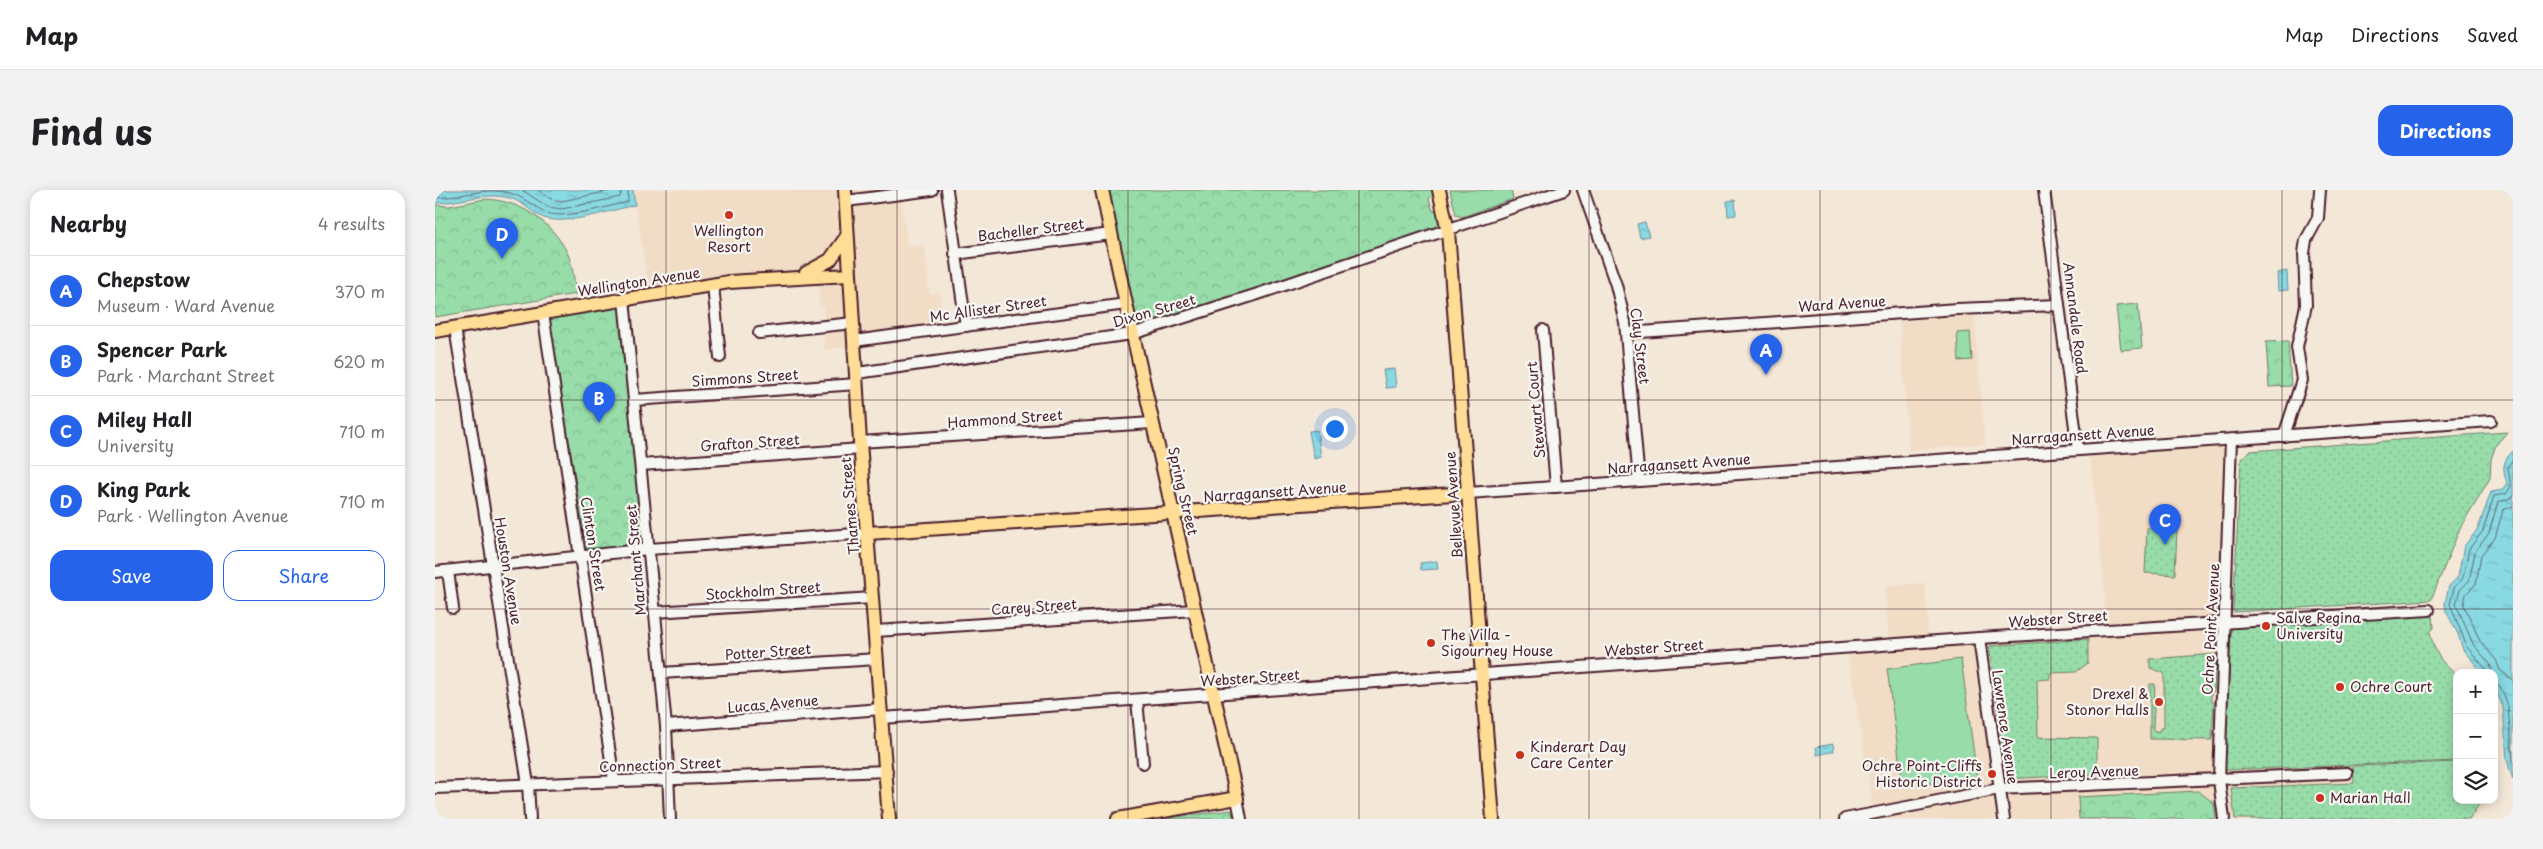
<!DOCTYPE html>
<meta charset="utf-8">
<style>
:root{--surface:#fff;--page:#f2f2f2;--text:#202124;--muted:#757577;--line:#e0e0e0;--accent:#2563eb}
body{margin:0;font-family:"Playpen Sans",sans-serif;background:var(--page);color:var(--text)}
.controls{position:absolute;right:15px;bottom:15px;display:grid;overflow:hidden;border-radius:10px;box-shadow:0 2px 12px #0003}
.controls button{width:45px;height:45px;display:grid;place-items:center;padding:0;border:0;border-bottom:1px solid var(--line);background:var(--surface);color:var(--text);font:25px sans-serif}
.you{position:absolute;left:899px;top:238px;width:18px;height:18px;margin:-12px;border:4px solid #fff;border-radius:50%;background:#1a73e8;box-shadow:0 0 0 8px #1a73e833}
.badge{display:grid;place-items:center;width:32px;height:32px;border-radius:50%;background:var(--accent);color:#fff;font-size:16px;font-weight:700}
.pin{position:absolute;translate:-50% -41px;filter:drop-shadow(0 1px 2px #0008)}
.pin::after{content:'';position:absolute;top:26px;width:18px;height:15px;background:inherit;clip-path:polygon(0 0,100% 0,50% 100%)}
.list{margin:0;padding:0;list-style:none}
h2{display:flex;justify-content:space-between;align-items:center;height:65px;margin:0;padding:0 20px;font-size:21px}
h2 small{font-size:16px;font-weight:400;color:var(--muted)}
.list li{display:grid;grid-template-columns:32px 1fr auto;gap:15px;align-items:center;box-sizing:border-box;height:70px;padding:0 20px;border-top:1px solid var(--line)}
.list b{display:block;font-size:19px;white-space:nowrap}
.list p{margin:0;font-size:16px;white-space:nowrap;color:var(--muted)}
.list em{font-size:16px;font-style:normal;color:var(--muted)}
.actions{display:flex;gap:10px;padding:15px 20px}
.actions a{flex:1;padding:11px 0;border:1px solid var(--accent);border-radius:15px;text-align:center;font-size:18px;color:var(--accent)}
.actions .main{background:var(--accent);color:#fff}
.icon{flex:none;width:28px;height:28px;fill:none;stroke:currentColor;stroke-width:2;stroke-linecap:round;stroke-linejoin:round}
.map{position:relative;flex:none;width:2078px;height:629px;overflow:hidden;border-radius:15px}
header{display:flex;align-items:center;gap:30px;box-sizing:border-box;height:70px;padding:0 25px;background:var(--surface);border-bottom:1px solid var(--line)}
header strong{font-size:24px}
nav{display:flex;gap:28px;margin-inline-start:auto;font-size:18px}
.intro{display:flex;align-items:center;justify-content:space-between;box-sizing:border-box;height:120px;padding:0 30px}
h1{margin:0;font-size:35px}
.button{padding:12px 22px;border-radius:15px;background:var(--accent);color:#fff;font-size:18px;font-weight:700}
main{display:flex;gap:30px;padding:0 30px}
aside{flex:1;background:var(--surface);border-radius:15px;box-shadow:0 2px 12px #0003}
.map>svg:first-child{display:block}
.built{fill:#f1dcc6}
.grass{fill:#97dca9;stroke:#707e6a}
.park{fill:url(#park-crowns);stroke:#707e6a}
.garden{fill:url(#garden-dots);stroke:#707e6a}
.water{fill:url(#water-ripples);stroke:#6f8f99}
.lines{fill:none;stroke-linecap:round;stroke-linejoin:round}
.shore{stroke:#636974;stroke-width:1}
.minor-casing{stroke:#4a1f2b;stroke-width:14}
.major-casing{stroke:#4a1f2b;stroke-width:16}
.minor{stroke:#f6f6f2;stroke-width:10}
.major{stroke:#ffdd96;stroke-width:12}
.grid{fill:none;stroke:#4a1f2b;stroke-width:1;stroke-opacity:0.55}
.poi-dot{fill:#c8321e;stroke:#f6f6f2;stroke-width:2}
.labels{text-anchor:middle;stroke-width:4.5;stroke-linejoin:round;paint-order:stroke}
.street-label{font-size:14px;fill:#4a1f2b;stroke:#f6f6f2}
.poi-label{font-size:14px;fill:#4a1f2b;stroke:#f6f6f2;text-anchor:start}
</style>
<header>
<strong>Map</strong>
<nav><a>Map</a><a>Directions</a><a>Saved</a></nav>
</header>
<div class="intro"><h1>Find us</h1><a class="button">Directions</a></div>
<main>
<aside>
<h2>Nearby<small>4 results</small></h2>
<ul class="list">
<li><span class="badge">A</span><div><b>Chepstow</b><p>Museum · Ward Avenue</p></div><em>370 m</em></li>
<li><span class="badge">B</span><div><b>Spencer Park</b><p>Park · Marchant Street</p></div><em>620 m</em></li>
<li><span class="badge">C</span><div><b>Miley Hall</b><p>University</p></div><em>710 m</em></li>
<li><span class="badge">D</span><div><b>King Park</b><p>Park · Wellington Avenue</p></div><em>710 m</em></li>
</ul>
<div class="actions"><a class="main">Save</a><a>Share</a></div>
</aside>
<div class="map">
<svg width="2078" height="629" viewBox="0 0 2078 629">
<defs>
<pattern id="park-crowns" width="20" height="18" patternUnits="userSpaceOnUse" patternTransform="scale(1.25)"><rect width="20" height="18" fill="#97dca9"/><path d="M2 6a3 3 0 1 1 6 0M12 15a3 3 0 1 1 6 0" fill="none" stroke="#84bc92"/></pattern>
<pattern id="garden-dots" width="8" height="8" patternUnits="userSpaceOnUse" patternTransform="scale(1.25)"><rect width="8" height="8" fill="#97dca9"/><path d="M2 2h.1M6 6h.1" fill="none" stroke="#84bc92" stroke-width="1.8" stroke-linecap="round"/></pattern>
<pattern id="water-ripples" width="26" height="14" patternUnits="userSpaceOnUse" patternTransform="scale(1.25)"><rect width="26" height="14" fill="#88d9e2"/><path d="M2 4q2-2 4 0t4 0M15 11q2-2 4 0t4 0" fill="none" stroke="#77bac2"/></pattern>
</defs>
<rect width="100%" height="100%" fill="#f3e7d8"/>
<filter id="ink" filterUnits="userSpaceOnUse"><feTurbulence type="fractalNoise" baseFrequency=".02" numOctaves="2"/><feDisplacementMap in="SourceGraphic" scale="10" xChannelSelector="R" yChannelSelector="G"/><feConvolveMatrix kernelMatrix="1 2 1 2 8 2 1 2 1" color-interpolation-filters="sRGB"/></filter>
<g filter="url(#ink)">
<g class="built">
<polygon points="198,0 446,0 447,12 467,10 472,57 490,55 494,104 505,102 507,134 415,146 416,157 389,159 389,116 385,116 383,94 304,98 216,112"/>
<polygon points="1539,125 1550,254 1474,260 1464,131"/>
<polygon points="1796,250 1790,431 1993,425 1996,451 2002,469 2022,485 2022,610 2055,610 2039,629 1411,629 1439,623 1412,458 1454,455 1450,396 1490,393 1494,452 1666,440 1670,405 1654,260"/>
</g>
<g class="grass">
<polygon points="1015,0 1076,0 1078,9 1027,27 1021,25"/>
<polygon points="1535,142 1537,170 1524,171 1522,143"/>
<polygon points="1526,469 1542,587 1468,597 1452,479"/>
</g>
<g class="park">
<polygon points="673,0 998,0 999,4 994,9 998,21 1002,21 1005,35 874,82 703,136"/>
<path d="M 50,9 C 84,10 116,31 132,62 C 138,75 139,90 141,104 L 0,127 L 0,15 L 15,16 Z"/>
<polygon points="1703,114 1707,158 1686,160 1681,116"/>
<polygon points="185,117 207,346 201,355 152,361 114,128"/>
<polygon points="1853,151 1856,196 1834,197 1831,152"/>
<polygon points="1763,601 1779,613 1781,629 1644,629 1643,607"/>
<polygon points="796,620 800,629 726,629"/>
</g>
<g class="garden">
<polygon points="2072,242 2061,255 2056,269 2055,288 2025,338 1996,410 1798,422 1806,269 1815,261"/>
<polygon points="1712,338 1742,339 1740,385 1710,383"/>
<path d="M 1998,425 L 1999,438 L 1995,442 C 1999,462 2006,473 2022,485 L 2022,571 L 1790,580 L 1796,438 Z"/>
<polygon points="1653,449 1653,473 1641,482 1615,483 1615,489 1602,490 1603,547 1662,548 1662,584 1572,589 1554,456"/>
<polygon points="1781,464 1779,501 1776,503 1776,511 1779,512 1777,550 1715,549 1715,494 1720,494 1718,537 1719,541 1725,541 1725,538 1729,538 1729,483 1715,478 1715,469"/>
<polygon points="2022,572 2022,610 2047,610 2034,629 1800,629 1796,598 1919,593 1918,576"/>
</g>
<g class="water">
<path d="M 0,0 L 198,0 L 200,15 C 177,20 131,36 109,28 C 90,20 89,8 61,6 C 41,5 21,13 0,13 Z"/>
<polygon points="1300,10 1301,25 1293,26 1292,11"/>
<polygon points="1210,32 1214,46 1205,48 1202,34"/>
<polygon points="1852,81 1853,100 1843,101 1842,83"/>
<polygon points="959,179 961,197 951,198 948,180"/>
<polygon points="882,240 886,267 879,269 874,241"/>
<path d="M 2078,261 L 2078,590 L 2072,570 L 2068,517 L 2059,496 L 2059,483 L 2048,483 L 2028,460 L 2023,444 L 2011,421 L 2010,413 L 2014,396 L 2023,387 L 2029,356 L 2043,339 L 2056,302 L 2068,300 L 2072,293 C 2067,280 2067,271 2078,261 Z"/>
<polygon points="1002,371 1003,379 986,380 985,373"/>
<polygon points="1398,554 1399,561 1382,565 1381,557"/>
</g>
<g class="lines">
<g class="shore">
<polyline points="87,0 113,17 127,19 185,7 187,0"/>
<polyline points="103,0 116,9 127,11 179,0"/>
<path d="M 0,8 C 20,8 41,0 61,1 C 84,2 91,12 110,22 C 127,31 173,16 193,12 L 193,0"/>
<polyline points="2078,316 2068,320 2060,348 2046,365 2041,394 2031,404 2029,415 2045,451 2061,470 2065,480 2078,490"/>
<polyline points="2051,483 2050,478 2032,457 2015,414 2019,398 2028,388 2034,359 2048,341 2059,306 2071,304 2076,296 2073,278 2078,268"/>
<polyline points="2057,483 2055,474 2038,454 2021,414 2025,400 2034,391 2040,362 2054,343 2063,312 2073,310 2078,306"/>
<polyline points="2059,493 2065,496 2073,516 2078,572"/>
</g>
<g class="minor-casing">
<g id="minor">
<polyline points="512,0 531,136"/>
<polyline points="1148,0 1181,95 1190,132 1204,291"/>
<polyline points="1609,0 1643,260"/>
<polyline points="411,11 497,0"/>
<polyline points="520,64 676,44"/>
<polyline points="278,95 285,167"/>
<polyline points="189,109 231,536 235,629"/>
<polyline points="108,123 179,590"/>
<polyline points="20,138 93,594 95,629"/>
<polyline points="1108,140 1121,297"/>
<polyline points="324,143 418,133"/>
<polyline points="1192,143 1522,119 1624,115"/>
<polyline points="419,151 691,114"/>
<polyline points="422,183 697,144 823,104 1129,0"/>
<polyline points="199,210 422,194"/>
<polyline points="1849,246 1867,190 1862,157 1871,115 1869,63 1871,50 1883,28 1885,0"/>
<polyline points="425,252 717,233"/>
<polyline points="206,275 426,259"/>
<polyline points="1033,303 2056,231"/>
<polyline points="13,381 18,418"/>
<polyline points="0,382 214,359 433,343"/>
<polyline points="220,422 438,408"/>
<polyline points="441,441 760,420"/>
<polyline points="1544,448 1569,629"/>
<polyline points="226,483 442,469"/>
<polyline points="702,510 708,573"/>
<polyline points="447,528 1544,448 1994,420"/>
<polyline points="231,536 446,519"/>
<polyline points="0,598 452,581"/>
<polyline points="802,608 806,629"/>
<polyline points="1410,629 1564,599 1912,583"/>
<polyline points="1789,629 1784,590 1796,250"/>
</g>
</g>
<g class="major-casing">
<g id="major">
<polyline points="410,0 425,252 454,629"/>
<polyline points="667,0 691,114 802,608 683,629"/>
<polyline points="1004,0 1013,41 1058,629"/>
<polyline points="371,83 395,70 412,46"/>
<polyline points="0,141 294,92 414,85"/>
<polyline points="433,343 1033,303"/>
</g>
</g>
<use href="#minor" class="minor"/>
<use href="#major" class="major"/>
</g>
</g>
<path class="grid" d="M 231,0 L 231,629M 462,0 L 462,629M 693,0 L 693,629M 924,0 L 924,629M 1154,0 L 1154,629M 1385,0 L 1385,629M 1616,0 L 1616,629M 1847,0 L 1847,629M 0,210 L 2078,210M 0,419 L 2078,419"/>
<g class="poi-dot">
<circle cx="294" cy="25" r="5"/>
<circle cx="1831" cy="436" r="5"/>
<circle cx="996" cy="453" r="5"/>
<circle cx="1905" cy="497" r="5"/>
<circle cx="1724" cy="512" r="5"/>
<circle cx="1085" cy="565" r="5"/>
<circle cx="1557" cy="584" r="5"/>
<circle cx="1885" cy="608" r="5"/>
</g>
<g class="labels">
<g class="street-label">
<text transform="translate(596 40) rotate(-7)" y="5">Bacheller Street</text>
<text transform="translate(204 92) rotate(-9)" y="5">Wellington Avenue</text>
<text transform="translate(1407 114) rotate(-4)" y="5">Ward Avenue</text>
<text transform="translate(553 119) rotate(-8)" y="5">Mc Allister Street</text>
<text transform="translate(719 121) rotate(-16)" y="5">Dixon Street</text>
<text transform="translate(1640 128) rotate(83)" y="5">Annandale Road</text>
<text transform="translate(1205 156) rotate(83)" y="5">Clay Street</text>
<text transform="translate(310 188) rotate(-4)" y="5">Simmons Street</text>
<text transform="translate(1101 220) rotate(-95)" y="5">Stewart Court</text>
<text transform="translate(570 229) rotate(-4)" y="5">Hammond Street</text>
<text transform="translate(1648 245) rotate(-4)" y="5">Narragansett Avenue</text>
<text transform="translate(315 253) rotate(-4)" y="5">Grafton Street</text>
<text transform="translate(1244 274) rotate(-4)" y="5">Narragansett Avenue</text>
<text transform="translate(748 301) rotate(77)" y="5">Spring Street</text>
<text transform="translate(840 302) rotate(-4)" y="5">Narragansett Avenue</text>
<text transform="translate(1019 315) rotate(-94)" y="5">Bellevue Avenue</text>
<text transform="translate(415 316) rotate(-95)" y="5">Thames Street</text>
<text transform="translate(158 354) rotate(81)" y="5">Clinton Street</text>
<text transform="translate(201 370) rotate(-95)" y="5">Marchant Street</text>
<text transform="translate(73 381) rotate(81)" y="5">Houston Avenue</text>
<text transform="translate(328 401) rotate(-4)" y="5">Stockholm Street</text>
<text transform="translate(599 417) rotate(-4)" y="5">Carey Street</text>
<text transform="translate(1623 429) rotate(-4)" y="5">Webster Street</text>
<text transform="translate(1776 439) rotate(-87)" y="5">Ochre Point Avenue</text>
<text transform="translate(1219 458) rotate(-4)" y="5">Webster Street</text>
<text transform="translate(333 462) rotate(-4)" y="5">Potter Street</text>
<text transform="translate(815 488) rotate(-4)" y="5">Webster Street</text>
<text transform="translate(338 514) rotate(-5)" y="5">Lucas Avenue</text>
<text transform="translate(1570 537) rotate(82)" y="5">Lawrence Avenue</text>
<text transform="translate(225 575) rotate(-2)" y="5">Connection Street</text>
<text transform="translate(1659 582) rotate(-2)" y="5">Leroy Avenue</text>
</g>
<g class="poi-label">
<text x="294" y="46" text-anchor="middle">Wellington<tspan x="294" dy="16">Resort</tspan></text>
<text x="1841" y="433">Salve Regina<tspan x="1841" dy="16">University</tspan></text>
<text x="1006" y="450">The Villa -<tspan x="1006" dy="16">Sigourney House</tspan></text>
<text x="1915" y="502">Ochre Court</text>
<text x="1714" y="509" text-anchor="end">Drexel &amp;<tspan x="1714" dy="16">Stonor Halls</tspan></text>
<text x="1095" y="562">Kinderart Day<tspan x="1095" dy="16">Care Center</tspan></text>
<text x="1547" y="581" text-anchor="end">Ochre Point-Cliffs<tspan x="1547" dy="16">Historic District</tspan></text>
<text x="1895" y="613">Marian Hall</text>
</g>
</g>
</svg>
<div class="controls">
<button>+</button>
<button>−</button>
<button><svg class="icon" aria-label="layers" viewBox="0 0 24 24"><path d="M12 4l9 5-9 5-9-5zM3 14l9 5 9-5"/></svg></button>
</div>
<div class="you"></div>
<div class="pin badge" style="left:1331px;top:185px">A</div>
<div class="pin badge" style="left:164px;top:233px">B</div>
<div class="pin badge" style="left:1730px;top:355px">C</div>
<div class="pin badge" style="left:67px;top:69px">D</div>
</div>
</main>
